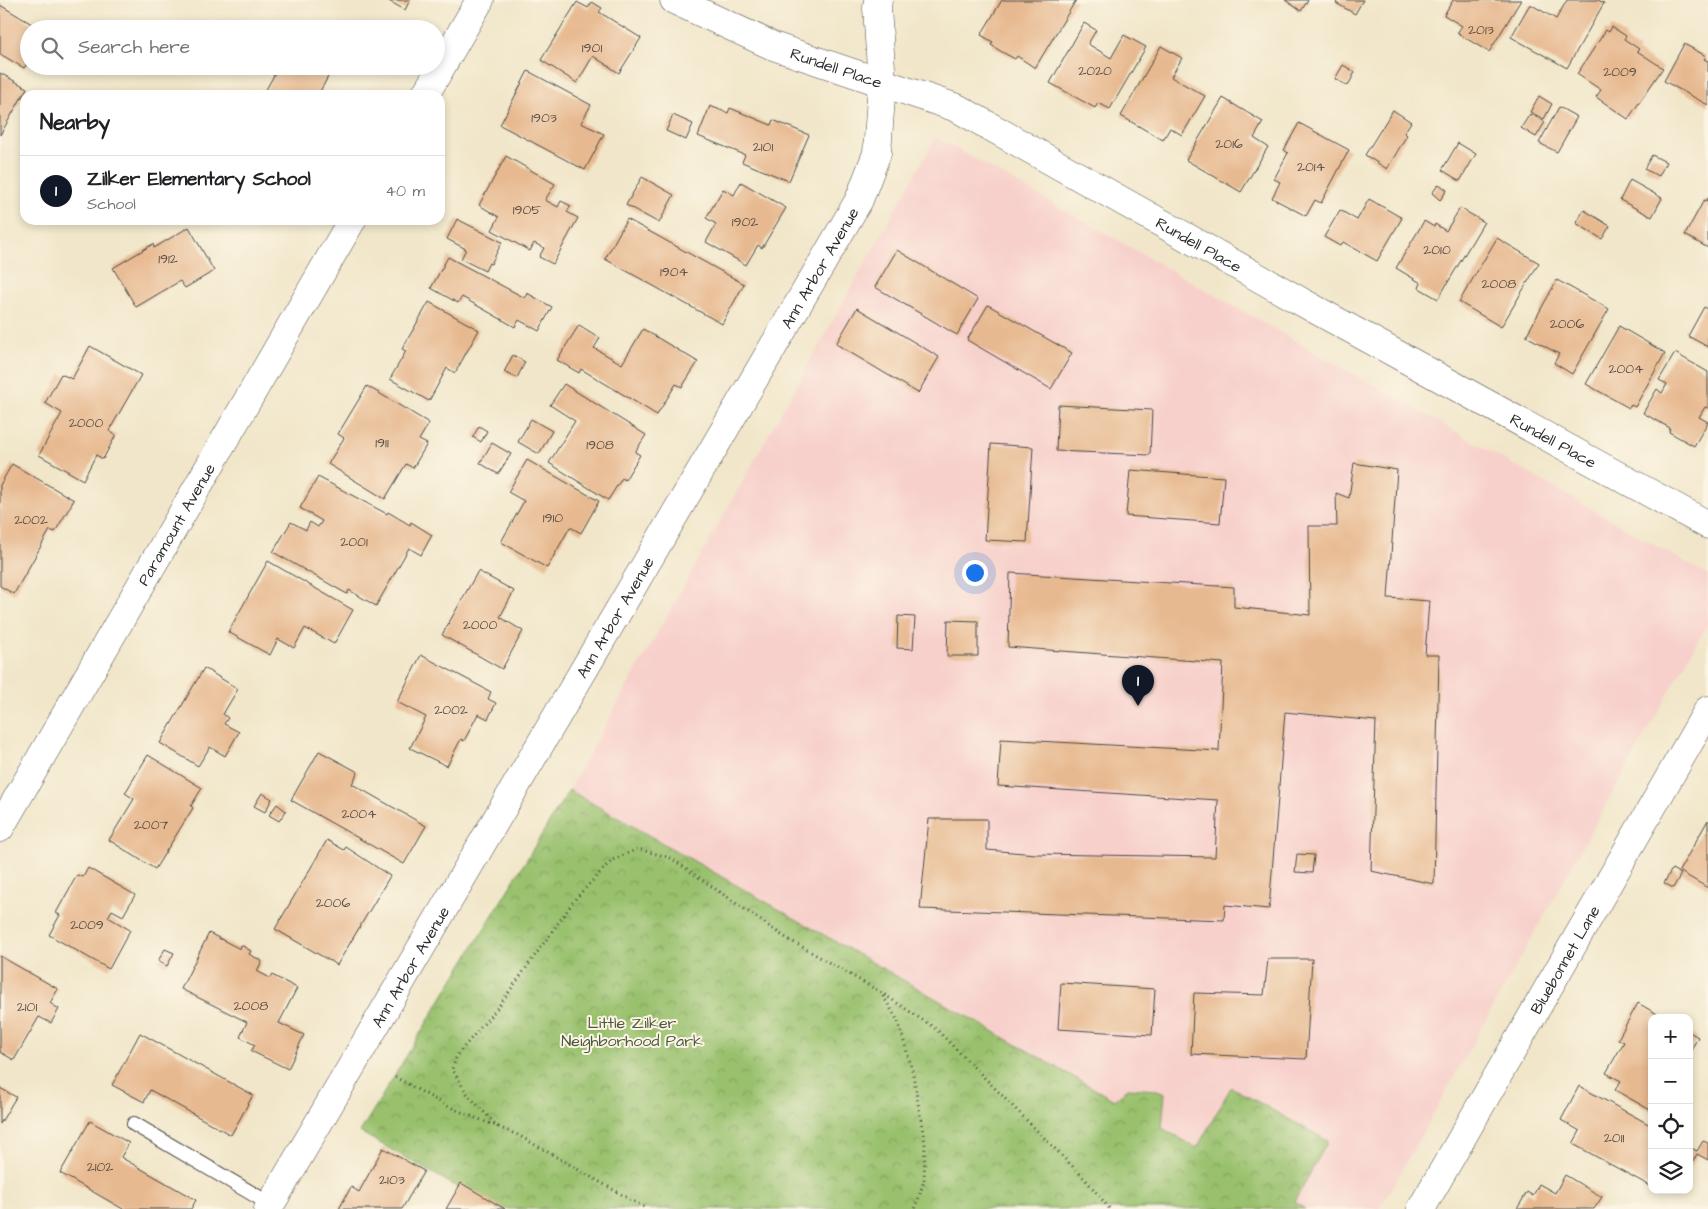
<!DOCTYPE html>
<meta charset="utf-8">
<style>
:root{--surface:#fff;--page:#f6f6f6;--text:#202124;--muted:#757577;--line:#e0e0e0;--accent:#111827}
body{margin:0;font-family:"Architects Daughter",sans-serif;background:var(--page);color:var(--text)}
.controls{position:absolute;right:15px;bottom:15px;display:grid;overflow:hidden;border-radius:10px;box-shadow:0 2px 8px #0003}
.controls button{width:45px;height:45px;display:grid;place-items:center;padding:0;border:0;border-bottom:1px solid var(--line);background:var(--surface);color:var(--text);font:25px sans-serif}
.you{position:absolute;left:974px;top:572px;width:18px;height:18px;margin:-12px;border:4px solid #fff;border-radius:50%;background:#1a73e8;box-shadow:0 0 0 8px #1a73e833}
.badge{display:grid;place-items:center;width:32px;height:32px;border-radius:50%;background:var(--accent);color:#fff;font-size:16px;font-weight:700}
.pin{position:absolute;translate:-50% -41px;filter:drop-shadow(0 1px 2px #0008)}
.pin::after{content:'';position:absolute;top:26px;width:18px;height:15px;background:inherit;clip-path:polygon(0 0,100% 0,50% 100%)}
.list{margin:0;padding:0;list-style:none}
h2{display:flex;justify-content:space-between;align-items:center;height:65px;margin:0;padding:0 20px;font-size:21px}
h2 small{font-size:16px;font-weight:400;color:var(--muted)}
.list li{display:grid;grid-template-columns:32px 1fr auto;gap:15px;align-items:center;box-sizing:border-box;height:70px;padding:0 20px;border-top:1px solid var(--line)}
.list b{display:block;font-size:19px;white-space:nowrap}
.list p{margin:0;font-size:16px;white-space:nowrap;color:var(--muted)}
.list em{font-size:16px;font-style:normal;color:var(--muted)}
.icon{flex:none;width:28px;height:28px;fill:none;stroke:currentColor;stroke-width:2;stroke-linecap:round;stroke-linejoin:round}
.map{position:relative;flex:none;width:1708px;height:1209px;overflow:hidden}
.search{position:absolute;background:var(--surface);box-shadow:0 2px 8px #0003;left:20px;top:20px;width:425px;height:55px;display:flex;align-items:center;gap:12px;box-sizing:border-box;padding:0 18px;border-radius:28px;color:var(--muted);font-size:19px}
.panel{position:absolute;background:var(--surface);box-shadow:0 2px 8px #0003;left:20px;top:90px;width:425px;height:135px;border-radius:15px}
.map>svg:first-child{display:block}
.built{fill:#f7d0cb}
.park{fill:url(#park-crowns);stroke:#62764c}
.building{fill:#e7b990}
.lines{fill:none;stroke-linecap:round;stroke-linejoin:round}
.lane-casing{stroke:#494743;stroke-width:16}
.street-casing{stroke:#494743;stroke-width:29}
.secondary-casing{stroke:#494743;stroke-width:29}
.path{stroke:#494743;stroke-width:3;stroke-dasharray:1 4;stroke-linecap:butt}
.lane{stroke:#fff;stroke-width:14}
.street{stroke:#fff;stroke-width:28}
.secondary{stroke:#fff;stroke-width:28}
.labels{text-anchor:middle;stroke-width:4;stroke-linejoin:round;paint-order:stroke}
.number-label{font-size:14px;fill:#5a4e44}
.street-label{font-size:16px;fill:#2b2b2b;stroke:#fcf5e5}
.park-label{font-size:16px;fill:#4c583f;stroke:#fcf5e5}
</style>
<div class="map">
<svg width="1708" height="1209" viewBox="0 0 1708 1209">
<defs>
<pattern id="park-crowns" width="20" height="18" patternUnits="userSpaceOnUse" patternTransform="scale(1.25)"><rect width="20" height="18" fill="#99c16d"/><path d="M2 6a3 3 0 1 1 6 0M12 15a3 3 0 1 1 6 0" fill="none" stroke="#7d9d5a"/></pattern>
</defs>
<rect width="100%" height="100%" fill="#fcf5e5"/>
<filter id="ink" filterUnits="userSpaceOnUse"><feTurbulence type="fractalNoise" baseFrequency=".02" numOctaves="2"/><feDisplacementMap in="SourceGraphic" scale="10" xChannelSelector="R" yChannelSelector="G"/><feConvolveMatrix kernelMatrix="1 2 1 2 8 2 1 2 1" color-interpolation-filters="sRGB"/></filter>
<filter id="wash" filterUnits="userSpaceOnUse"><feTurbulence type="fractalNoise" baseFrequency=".0096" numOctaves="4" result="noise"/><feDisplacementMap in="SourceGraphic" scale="20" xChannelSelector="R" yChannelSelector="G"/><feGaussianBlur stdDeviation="1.12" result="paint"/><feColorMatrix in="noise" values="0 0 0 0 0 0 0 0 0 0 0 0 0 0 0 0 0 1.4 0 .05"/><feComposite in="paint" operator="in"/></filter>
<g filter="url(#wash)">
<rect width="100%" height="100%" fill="#f1e6c9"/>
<polygon class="built" points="936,137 1708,575 1708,623 1380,1209 1305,1209 569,790"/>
<polygon class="park" points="569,790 1114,1100 1128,1088 1157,1090 1165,1093 1162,1128 1197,1148 1231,1087 1328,1141 1294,1202 1305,1209 496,1209 360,1132"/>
<g id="blocks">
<g class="building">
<polygon points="387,0 410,0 405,10"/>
<polygon points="1002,0 1076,0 1035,68 1017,56 1015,59 1002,52 991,45 993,42 981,35"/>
<polygon points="1285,0 1308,0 1301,11"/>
<polygon points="1338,0 1363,0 1355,14 1336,3"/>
<polygon points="1453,0 1521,0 1489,52 1457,33 1462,26 1444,15"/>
<polygon points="1567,0 1598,0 1604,3 1567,68 1511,37 1530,4 1556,19"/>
<polygon points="577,2 588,8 592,2 602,8 599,12 641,38 619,73 593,56 577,83 541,60"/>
<polygon points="0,5 40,29 29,29 29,61 24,68 0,54"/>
<polygon points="1084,23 1096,30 1088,44 1111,58 1124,35 1146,47 1110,109 1098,103 1095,108 1050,83"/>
<polygon points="1612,27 1626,36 1624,39 1639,49 1637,51 1663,68 1628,119 1596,97 1601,90 1577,74 1606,30 1609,32"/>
<polygon points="1684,44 1706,56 1704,59 1708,61 1708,105 1664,81"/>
<polygon points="1161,46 1182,58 1171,77 1205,96 1182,135 1170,128 1163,140 1121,116"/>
<polygon points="1343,65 1355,72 1348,86 1335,79"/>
<polygon points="279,66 334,66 318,95 263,95"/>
<polygon points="528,71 591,105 581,123 604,134 585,170 500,125"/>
<polygon points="0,73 27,88 0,135"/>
<polygon points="1539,96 1552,104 1544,119 1530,112"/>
<polygon points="1223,98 1263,122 1254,138 1268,147 1241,192 1186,160"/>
<polygon points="710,106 728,113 730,108 771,125 773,120 809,135 789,181 742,162 745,155 698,136"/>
<polygon points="1559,107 1577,117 1557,152 1539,143"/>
<polygon points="1393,110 1411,122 1404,133 1407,135 1387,169 1365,155"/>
<polygon points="1530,114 1545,122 1536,137 1521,128"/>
<polygon points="673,115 693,124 686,140 666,131"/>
<polygon points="1299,123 1349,150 1321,203 1315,200 1306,216 1272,198 1280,182 1274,179 1288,153 1284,150"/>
<polygon points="1458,143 1476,154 1460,181 1442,170"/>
<polygon points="1652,155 1666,162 1659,176 1644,169"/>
<polygon points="506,156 555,184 545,200 558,207 561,201 571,206 567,212 578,218 553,264 539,257 544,248 534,243 530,251 492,230 499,217 479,205"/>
<polygon points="642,177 674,195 659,223 626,205"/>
<polygon points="1630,180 1662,198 1652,217 1620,200"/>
<polygon points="741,182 786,208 762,248 758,245 746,265 706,242 716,224 706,218 723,189 734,195"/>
<polygon points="1439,184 1447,190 1440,200 1432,193"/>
<polygon points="1708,198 1708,248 1685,235 1704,200 1706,201"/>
<polygon points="1369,199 1402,218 1377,261 1343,242 1340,246 1324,237 1340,210 1357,220"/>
<polygon points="1460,208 1484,222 1438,299 1419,288 1421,283 1396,268 1424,221 1434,227 1435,224 1446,231"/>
<polygon points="1584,210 1610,226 1602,239 1576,223"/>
<polygon points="457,219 502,242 491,264 489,263 485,271 461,259 466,249 447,239"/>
<polygon points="627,219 744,284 722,324 605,259"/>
<polygon points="189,227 214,271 185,288 180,281 136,307 113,268 153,244 154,248"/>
<polygon points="1497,238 1539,263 1501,327 1459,302"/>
<polygon points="897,250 978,299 957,335 875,287"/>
<polygon points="448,257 525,298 527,293 552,307 539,331 519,320 515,327 462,297 458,303 431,288"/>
<polygon points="1557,280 1609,309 1572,374 1554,363 1559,354 1526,336"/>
<polygon points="429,302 479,330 455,373 447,368 429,401 390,379 406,351 402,349"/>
<polygon points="988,305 1072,353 1051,389 967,340"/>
<polygon points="1704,307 1708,309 1708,347 1688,336"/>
<polygon points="857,308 939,357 918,393 836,344"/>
<polygon points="579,325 600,338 594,348 622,364 643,329 698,362 682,387 676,384 657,415 581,369 579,373 557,360"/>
<polygon points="1619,326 1665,353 1635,407 1631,405 1629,408 1586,384"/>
<polygon points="90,346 141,375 109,431 116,435 103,459 96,455 83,480 39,455 62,413 45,403 61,374 72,379"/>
<polygon points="1675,353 1708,372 1708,408 1705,407 1699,417 1708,422 1694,446 1669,432 1670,428 1643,413 1657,389 1662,393 1667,384 1659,380"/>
<polygon points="513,355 525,362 517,378 504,372"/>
<polygon points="564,384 646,435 635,452 640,455 625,480 622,478 608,500 549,463 575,421 550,405"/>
<polygon points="367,386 429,423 419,440 427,444 413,468 406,464 385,499 328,464 344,438 338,434"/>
<polygon points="1058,405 1152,410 1150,455 1056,451"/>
<polygon points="531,419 552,431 539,454 518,442"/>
<polygon points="479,426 487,431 481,442 473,437"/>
<polygon points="492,443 511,454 498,474 480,463"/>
<polygon points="991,444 1033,447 1027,542 985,540"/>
<polygon points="527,460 599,501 581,533 570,527 547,568 501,542 524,501 508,492"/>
<polygon points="1354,463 1397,470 1388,598 1429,601 1425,655 1439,655 1434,884 1371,871 1376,721 1285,712 1269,909 1225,905 1224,920 920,909 929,819 987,819 987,850 1036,854 1215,857 1218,800 998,786 1001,739 1219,751 1223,663 1008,647 1010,573 1234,587 1234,607 1310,615 1309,526 1337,526 1336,493 1349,498"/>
<polygon points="12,464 74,500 55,532 50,530 14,594 0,586 0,485"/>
<polygon points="1130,470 1224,477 1220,523 1126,516"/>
<polygon points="318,477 387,514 388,512 410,525 411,522 432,535 421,555 409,548 376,606 349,590 347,594 273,552 291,522 306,530 310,522 318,527 322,521 300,508"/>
<polygon points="268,561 353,610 334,644 305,628 294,648 278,639 270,655 228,632"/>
<polygon points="478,571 514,591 500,617 523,631 502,669 442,635"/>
<polygon points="898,616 915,617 913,649 897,648"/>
<polygon points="948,620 978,621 978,656 947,656"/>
<polygon points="421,655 491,692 488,699 496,703 488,719 478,714 464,741 461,739 447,766 410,748 426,717 397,702"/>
<polygon points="204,668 238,689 223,714 228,718 224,724 239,732 225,756 210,747 198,766 160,743"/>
<polygon points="319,751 358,772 352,784 426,826 404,864 291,800"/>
<polygon points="148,755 202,788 191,806 193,808 155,869 109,840 134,799 125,793"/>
<polygon points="262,793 272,799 265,812 254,806"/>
<polygon points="277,804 286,811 279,821 269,815"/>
<polygon points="1708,820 1708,888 1679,871"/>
<polygon points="327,840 344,850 346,847 390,876 337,965 275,929"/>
<polygon points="1297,854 1314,855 1312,873 1295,872"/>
<polygon points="88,868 135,895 123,916 112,910 108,917 130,930 109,969 49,935 60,915 56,913 77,875 83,877"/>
<polygon points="1672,869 1681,874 1673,888 1664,883"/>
<polygon points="209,933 240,949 241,945 251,951 249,954 262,961 257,971 270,978 272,975 297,988 279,1023 304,1035 288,1069 251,1051 255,1045 240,1037 247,1022 181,989"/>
<polygon points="165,949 174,953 167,966 158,961"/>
<polygon points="0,956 58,989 50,1003 59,1009 51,1023 39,1017 14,1060 0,1052"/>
<polygon points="1268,959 1312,959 1306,1059 1191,1054 1194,993 1264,995"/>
<polygon points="1061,983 1155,989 1152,1035 1058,1029"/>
<polygon points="1638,1003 1664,1018 1652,1018 1652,1111 1615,1090 1621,1081 1606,1073 1624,1042 1618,1039"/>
<polygon points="1689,1032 1698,1037 1689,1054"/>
<polygon points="140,1033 253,1095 231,1135 150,1090 144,1102 112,1085"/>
<polygon points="1579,1086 1652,1126 1652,1187 1573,1144 1580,1131 1561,1120"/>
<polygon points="0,1088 16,1097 0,1124"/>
<polygon points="90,1121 129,1143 121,1157 122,1158 196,1200 191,1209 123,1209 60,1173"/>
<polygon points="1703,1141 1708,1143 1708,1160 1697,1154 1689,1169 1689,1147 1697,1151"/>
<polygon points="383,1148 424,1171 402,1209 339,1209 351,1187 359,1192"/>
<polygon points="1565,1175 1602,1197 1594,1209 1517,1209 1527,1192 1533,1196 1539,1184 1555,1193"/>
<polygon points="461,1183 505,1209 446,1209"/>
</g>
</g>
</g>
<g filter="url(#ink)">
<use href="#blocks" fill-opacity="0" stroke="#494743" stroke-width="1"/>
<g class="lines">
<g class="lane-casing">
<polyline id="lane" points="134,1124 270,1204"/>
</g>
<g class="street-casing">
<g id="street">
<path id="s1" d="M 674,0 L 773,46 L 957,108 L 1309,306 L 1708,525"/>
<polyline points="425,95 480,0"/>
<path id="s2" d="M 0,828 L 352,220"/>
<path id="s3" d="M 268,1209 L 859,200 L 877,153 L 882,83 L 877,8 L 878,0"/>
</g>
</g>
<g class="secondary-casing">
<g id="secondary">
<path id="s4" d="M 1421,1209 L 1708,710"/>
</g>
</g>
<g class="path">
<polyline points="883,996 898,1021 912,1069 925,1143 924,1181 915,1209"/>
<polyline points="395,1077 449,1107 518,1135 647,1209"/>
<polyline points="498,1127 468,1095 452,1069 457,1055 499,1006 576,898 612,860 638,849 671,858 783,936 882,993 936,1029 1085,1179 1110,1209"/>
</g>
<use href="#lane" class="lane"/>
<use href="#street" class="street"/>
<use href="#secondary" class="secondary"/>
</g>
</g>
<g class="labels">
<g class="number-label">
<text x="1481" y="34">2013</text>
<text x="592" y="52">1901</text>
<text x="1095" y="75">2020</text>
<text x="1620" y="76">2009</text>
<text x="544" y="122">1903</text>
<text x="1229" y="148">2016</text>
<text x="763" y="151">2101</text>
<text x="1311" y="171">2014</text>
<text x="527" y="214">1905</text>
<text x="745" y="226">1902</text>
<text x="1437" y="254">2010</text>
<text x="168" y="263">1912</text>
<text x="674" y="276">1904</text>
<text x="1499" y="288">2008</text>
<text x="1567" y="328">2006</text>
<text x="1626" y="373">2004</text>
<text x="86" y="427">2000</text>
<text x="382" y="447">1911</text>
<text x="600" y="449">1908</text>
<text x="553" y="522">1910</text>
<text x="31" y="524">2002</text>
<text x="354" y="546">2001</text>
<text x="480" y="629">2000</text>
<text x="451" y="714">2002</text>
<text x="359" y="818">2004</text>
<text x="151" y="829">2007</text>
<text x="333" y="907">2006</text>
<text x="87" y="929">2009</text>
<text x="251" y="1010">2008</text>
<text x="27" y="1011">2101</text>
<text x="1614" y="1142">2011</text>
<text x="100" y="1171">2102</text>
<text x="392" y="1184">2103</text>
</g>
<g class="street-label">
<text dy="6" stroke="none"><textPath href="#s1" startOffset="176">Rundell Place</textPath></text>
<text dy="6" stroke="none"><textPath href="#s1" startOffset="581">Rundell Place</textPath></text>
<text dy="6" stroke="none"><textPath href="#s3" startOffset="1091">Ann Arbor Avenue</textPath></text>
<text dy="6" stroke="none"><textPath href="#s1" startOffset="986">Rundell Place</textPath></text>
<text dy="6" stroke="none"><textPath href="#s2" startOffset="351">Paramount Avenue</textPath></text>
<text dy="6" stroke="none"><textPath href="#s3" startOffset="686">Ann Arbor Avenue</textPath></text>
<text dy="6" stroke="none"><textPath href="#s4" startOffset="288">Bluebonnet Lane</textPath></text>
<text dy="6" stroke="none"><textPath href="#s3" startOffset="281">Ann Arbor Avenue</textPath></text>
</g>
<g class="park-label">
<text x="632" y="1028">Little Zilker<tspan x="632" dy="18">Neighborhood Park</tspan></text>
</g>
</g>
</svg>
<div class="controls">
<button>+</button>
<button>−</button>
<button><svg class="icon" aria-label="locate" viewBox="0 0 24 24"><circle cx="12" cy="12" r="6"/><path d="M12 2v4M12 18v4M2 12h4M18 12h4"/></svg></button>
<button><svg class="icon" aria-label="layers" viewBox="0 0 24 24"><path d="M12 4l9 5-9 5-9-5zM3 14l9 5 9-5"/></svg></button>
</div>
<div class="you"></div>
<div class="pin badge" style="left:1138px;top:706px">1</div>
<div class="search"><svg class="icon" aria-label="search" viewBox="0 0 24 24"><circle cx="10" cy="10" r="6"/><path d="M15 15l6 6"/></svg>Search here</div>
<section class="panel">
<h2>Nearby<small></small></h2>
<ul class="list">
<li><span class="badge">1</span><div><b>Zilker Elementary School</b><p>School</p></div><em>40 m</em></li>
</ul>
</section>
</div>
